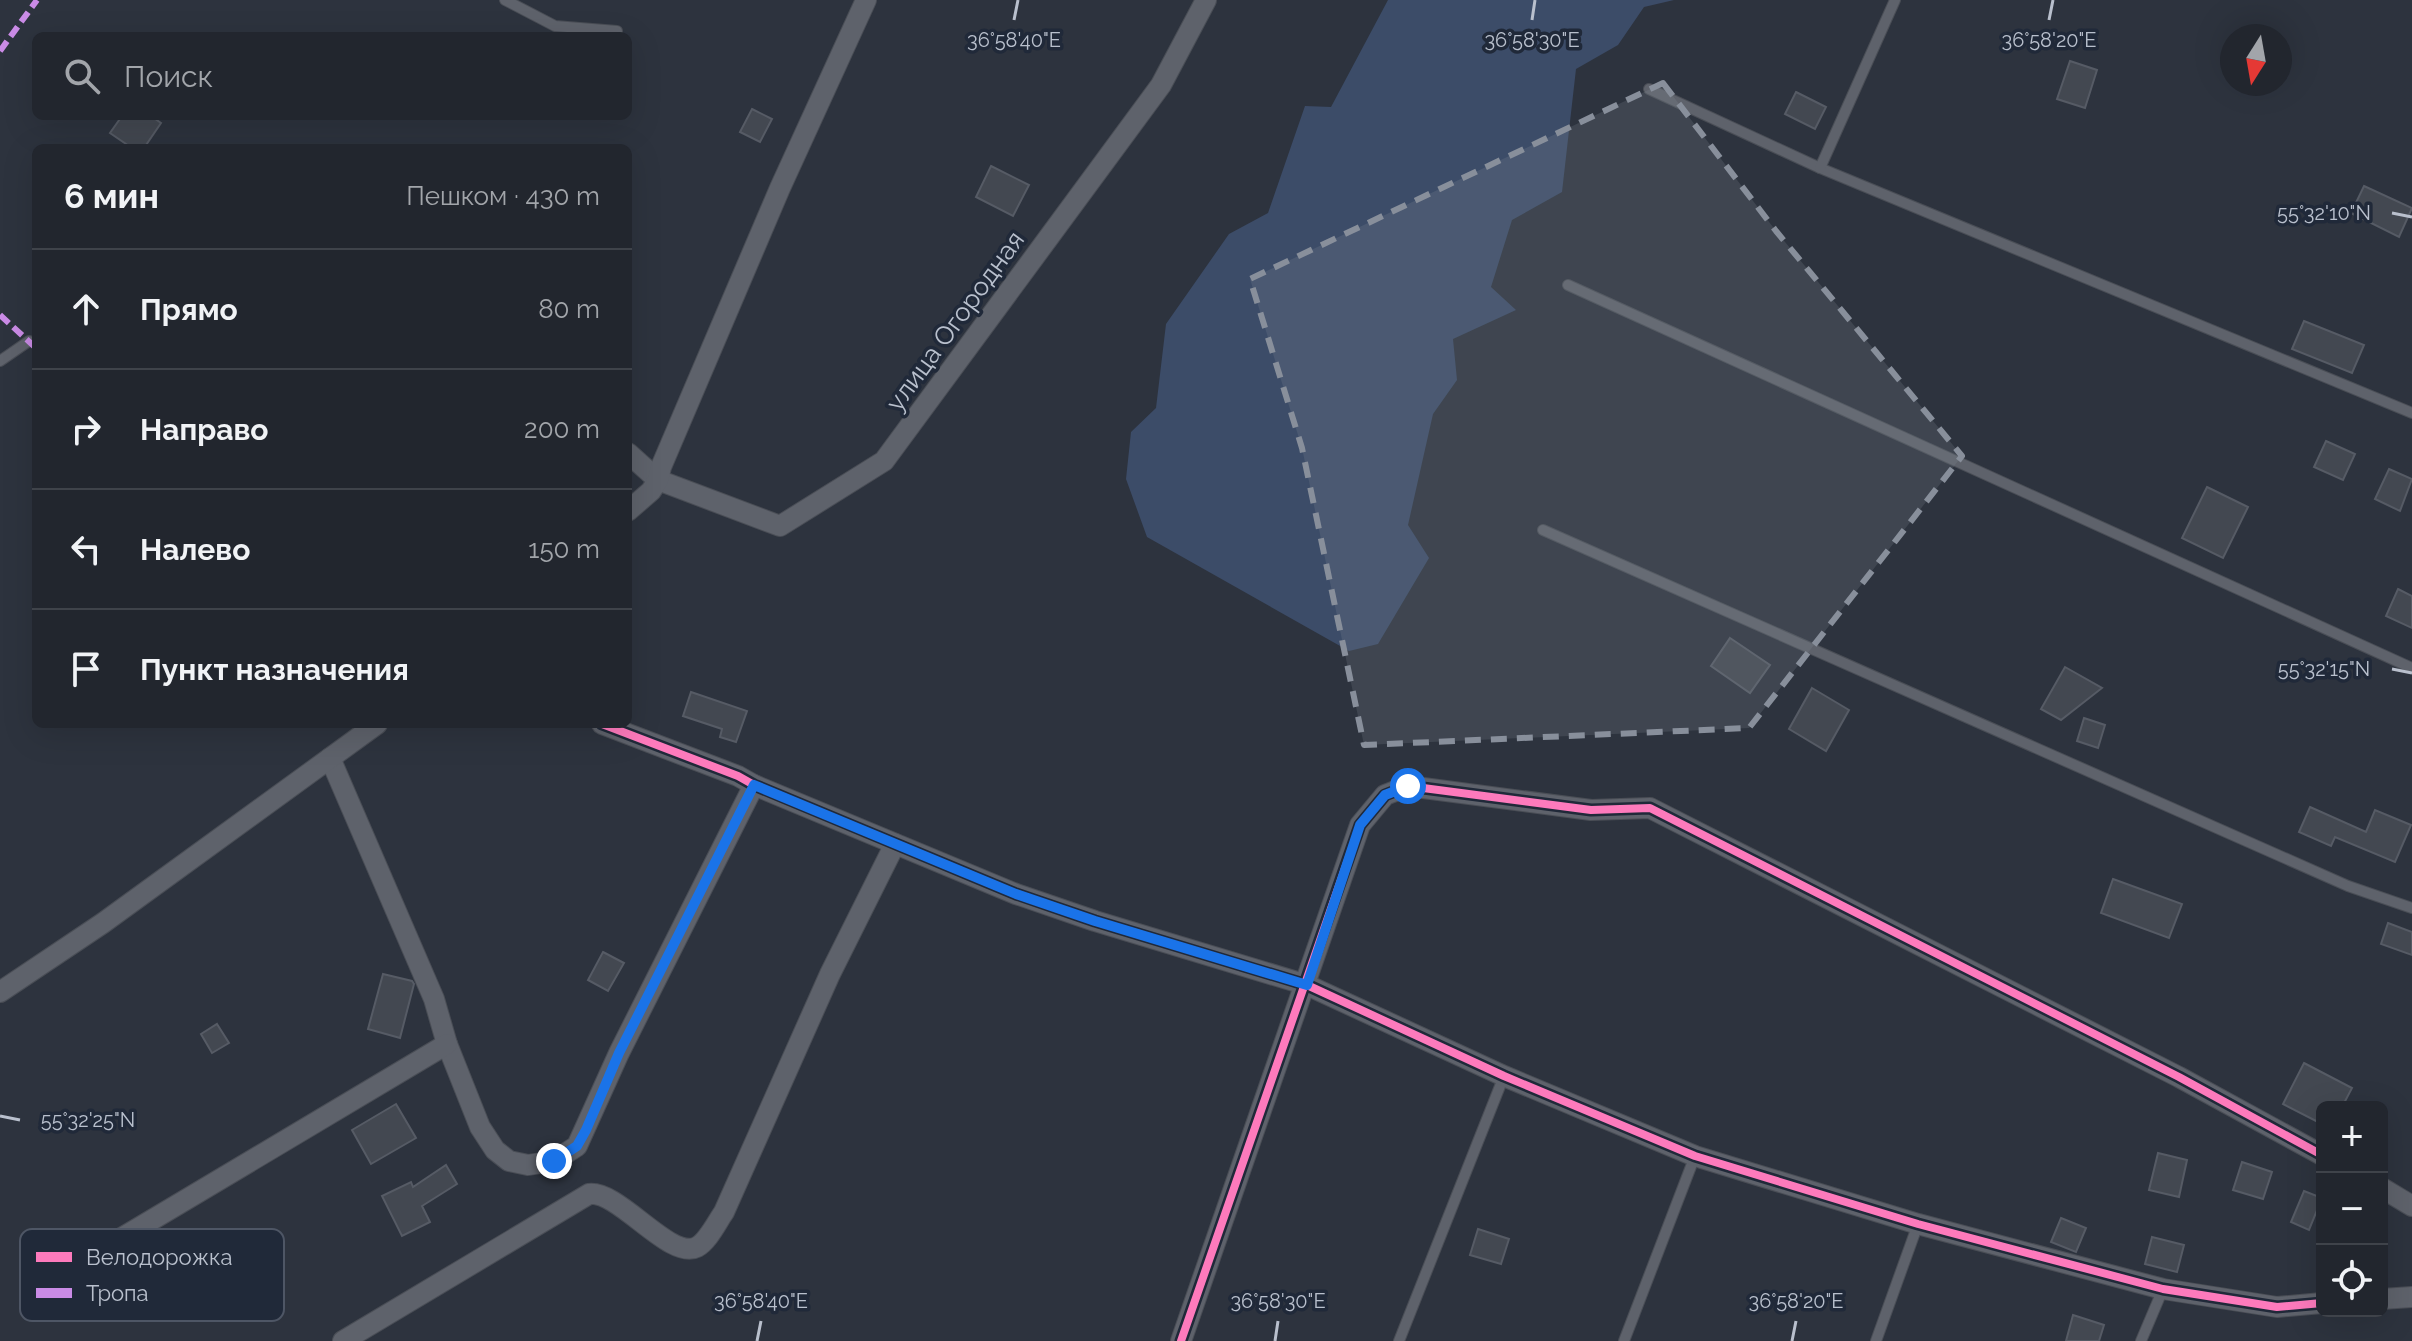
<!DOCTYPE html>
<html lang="ru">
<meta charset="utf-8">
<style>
:root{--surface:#22262e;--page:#2e323a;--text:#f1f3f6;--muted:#a2a5aa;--line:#3f434a}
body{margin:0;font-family:Raleway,sans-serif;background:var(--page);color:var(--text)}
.controls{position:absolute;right:24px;bottom:24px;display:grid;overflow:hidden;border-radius:12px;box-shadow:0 8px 32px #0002}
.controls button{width:72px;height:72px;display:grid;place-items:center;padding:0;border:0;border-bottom:2px solid var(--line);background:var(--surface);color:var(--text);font:40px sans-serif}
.compass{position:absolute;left:2220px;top:24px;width:72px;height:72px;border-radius:50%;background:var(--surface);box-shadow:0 8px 32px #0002;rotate:191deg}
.stop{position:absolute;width:24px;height:24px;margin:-18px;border:6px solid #1a73e8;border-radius:50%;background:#fff}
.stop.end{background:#1a73e8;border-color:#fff;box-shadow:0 2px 8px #0008}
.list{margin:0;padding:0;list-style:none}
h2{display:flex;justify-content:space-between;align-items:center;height:104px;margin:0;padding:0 32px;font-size:34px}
h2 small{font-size:26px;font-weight:400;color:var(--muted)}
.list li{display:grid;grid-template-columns:52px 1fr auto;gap:24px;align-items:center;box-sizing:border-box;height:120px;padding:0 32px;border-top:2px solid var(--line)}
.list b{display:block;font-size:30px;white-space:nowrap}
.list em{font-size:26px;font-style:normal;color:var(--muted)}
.icon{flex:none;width:44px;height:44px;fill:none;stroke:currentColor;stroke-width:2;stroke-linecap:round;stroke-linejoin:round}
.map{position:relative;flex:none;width:2412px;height:1341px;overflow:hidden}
.search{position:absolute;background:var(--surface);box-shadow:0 8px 32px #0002;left:32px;top:32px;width:600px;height:88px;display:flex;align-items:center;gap:20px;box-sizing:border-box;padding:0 28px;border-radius:12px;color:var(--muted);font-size:30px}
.panel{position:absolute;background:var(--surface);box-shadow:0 8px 32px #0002;left:32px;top:144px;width:600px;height:584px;border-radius:12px}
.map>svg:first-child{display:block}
.water{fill:#3c4c68}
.building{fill:#434851;stroke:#565b65;stroke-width:2}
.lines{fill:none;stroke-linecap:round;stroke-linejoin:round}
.service-casing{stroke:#4a4e56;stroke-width:12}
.minor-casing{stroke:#4a4e56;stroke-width:22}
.service{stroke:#5e626b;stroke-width:10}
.minor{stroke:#5e626b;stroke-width:20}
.quiet{stroke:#ca8be6;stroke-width:6;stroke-dasharray:12 6;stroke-linecap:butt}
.cycleway-casing{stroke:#202939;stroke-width:13}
.cycleway{stroke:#fd7abc;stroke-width:8}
.route{stroke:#1a73e8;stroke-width:10}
.marked{fill:#888f9b;fill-opacity:0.2;stroke:#888f9b;stroke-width:6;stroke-dasharray:16 10;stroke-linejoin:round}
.ticks{fill:none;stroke:#b9c0cd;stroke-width:3}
.labels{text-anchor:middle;stroke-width:7;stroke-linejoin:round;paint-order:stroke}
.street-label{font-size:26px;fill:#b9c0cd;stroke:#202939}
.key{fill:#202939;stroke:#4e5665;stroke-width:2}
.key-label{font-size:22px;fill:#b9c0cd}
.ticks-label{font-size:20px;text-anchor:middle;fill:#b9c0cd;stroke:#202939;stroke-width:7;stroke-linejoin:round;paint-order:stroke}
</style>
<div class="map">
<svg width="2412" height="1341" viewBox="0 0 2412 1341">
<rect width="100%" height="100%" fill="#2d333e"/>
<polygon class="water" points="1388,0 1674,0 1644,7 1618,45 1576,69 1562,192 1512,220 1491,287 1516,310 1453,339 1457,380 1433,414 1408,525 1429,558 1378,644 1349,651 1147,537 1126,479 1131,432 1156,408 1166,324 1229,234 1268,213 1305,106 1331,107"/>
<g class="building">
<polygon points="2070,61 2097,70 2085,108 2057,99"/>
<polygon points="1796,92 1826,107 1815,129 1785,114"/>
<polygon points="752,109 772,119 760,142 740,132"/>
<polygon points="122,116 151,116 161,123 144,148 132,148 110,133"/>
<polygon points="991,166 1029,185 1013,216 976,197"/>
<polygon points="2364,186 2412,208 2399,237 2351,213"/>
<polygon points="2304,321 2364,345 2352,373 2292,349"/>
<polygon points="2326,441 2355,454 2343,480 2314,467"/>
<polygon points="2389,469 2412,479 2400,511 2375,499"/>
<polygon points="2207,487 2248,507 2223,558 2182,538"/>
<polygon points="2398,589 2412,596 2412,628 2386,616"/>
<polygon points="1730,638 1770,665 1750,693 1711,666"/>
<polygon points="2065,667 2102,688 2061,720 2041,709"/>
<polygon points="1812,688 1849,710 1826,751 1789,729"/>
<polygon points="691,692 747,711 736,742 720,737 722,729 683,716"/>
<polygon points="2084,718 2105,725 2098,748 2077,741"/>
<polygon points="2310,807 2366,832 2375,810 2411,825 2395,862 2335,837 2331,846 2299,832"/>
<polygon points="2113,879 2182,904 2169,938 2101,913"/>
<polygon points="2388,923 2412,932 2412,955 2381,944"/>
<polygon points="603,952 624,963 608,991 588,980"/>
<polygon points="383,974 412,981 414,984 400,1038 368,1029"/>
<polygon points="217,1024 229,1043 212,1053 201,1034"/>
<polygon points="2304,1063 2352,1088 2342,1107 2322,1107 2322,1124 2283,1104"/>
<polygon points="396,1104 416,1138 371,1164 352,1130"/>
<polygon points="2158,1153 2187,1160 2179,1197 2149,1190"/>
<polygon points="2242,1162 2272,1172 2263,1199 2233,1190"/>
<polygon points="446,1165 457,1184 422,1206 430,1222 402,1236 382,1196 411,1182 413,1187"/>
<polygon points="2304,1191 2322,1198 2309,1230 2291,1222"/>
<polygon points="2061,1218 2086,1228 2076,1252 2051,1242"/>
<polygon points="1478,1229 1509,1239 1501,1264 1470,1255"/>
<polygon points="2152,1237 2184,1245 2177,1272 2145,1264"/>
<polygon points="2073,1315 2104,1325 2099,1341 2066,1341"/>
</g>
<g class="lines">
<g class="service-casing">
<g id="service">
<polyline points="505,0 555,26 617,31"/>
<polyline points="1649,89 1820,168 2412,413"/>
<polyline points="1820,168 1895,0"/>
<polyline points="1568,285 2412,668"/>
<polyline points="0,361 29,341"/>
<polyline points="1543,530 2348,886 2412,908"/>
<polyline points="1399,1341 1504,1076"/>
<polyline points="1624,1341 1695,1156"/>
<polyline points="1876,1341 1918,1224"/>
<polyline points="2141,1341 2163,1289"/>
</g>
</g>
<g class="minor-casing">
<g id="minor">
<polyline points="628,453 658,480 780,526 884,461 1161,85 1206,0"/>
<polyline points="628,511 651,491 658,480 661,467 780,188 866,0"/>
<polyline points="602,724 738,776 754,785 1016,894 1095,921 1307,985 1504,1076 1695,1156 1918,1224 2163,1289 2277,1307 2322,1303"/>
<polyline points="330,758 434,999 447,1044 480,1127 495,1150 509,1161 528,1165 554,1161 577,1146 619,1053 754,785"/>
<polyline points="0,992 103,923 377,724"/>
<polyline points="2382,1188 2412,1206"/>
<polyline points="98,1252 447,1044"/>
<polyline points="2382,1299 2412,1297"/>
<path d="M 343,1341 L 589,1194 C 619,1190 670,1261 697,1247 C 708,1241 717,1222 724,1212 L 830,974 L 895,844"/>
<polyline points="1181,1341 1360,825 1385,795 1408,786 1591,810 1650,808 2179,1077 2322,1155"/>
</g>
</g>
<use href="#service" class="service"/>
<use href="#minor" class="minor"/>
<g class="quiet">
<polyline points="0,51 37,0"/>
<polyline points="0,315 36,348"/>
</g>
<g class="cycleway-casing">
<g id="cycleway">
<polyline points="602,724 738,776 754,785 1016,894 1095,921 1307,985 1504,1076 1695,1156 1918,1224 2163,1289 2277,1307 2322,1303"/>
<polyline points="1181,1341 1360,825 1385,795 1408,786 1591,810 1650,808 2179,1077 2322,1155"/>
</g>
</g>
<use href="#cycleway" class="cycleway"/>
</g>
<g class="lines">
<polyline class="route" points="554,1161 577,1146 586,1130 619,1053 754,785 1016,894 1095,921 1307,985 1360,825 1385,795 1408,786"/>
</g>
<path class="marked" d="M 1663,83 L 1776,231 L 1962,456 L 1749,728 L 1364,745 L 1302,448 L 1250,279 Z"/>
<path class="ticks" d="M 1014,20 L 1018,0M 1532,20 L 1535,0M 2049,20 L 2053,0M 2392,213 L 2412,217M 2392,669 L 2412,673M 0,1116 L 20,1120M 757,1341 L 761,1321M 1275,1341 L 1278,1321M 1792,1341 L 1796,1321"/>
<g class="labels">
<g class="street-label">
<text transform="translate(955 321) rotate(-54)" y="9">улица Огородная</text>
</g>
</g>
<rect x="20" y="1229" width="264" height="92" rx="12" class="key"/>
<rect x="36" y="1252" width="36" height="10" fill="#fd7abc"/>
<rect x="36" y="1288" width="36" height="10" fill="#ca8be6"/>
<g class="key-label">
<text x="86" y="1265">Велодорожка</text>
<text x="86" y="1301">Тропа</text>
</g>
<g class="ticks-label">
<text x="1014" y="47">36°58'40"E</text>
<text x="1532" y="47">36°58'30"E</text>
<text x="2049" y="47">36°58'20"E</text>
<text x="2324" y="220">55°32'10"N</text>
<text x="2324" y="676">55°32'15"N</text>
<text x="88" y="1127">55°32'25"N</text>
<text x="761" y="1308">36°58'40"E</text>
<text x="1278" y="1308">36°58'30"E</text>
<text x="1796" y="1308">36°58'20"E</text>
</g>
</svg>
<div class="controls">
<button>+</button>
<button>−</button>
<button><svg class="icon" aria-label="locate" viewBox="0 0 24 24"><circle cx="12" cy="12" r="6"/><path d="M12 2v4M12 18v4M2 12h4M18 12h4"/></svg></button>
</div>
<svg class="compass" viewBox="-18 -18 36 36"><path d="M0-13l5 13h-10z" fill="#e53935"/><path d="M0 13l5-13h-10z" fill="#a2a5aa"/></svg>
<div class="stop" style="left:1408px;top:786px"></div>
<div class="stop end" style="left:554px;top:1161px"></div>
<div class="search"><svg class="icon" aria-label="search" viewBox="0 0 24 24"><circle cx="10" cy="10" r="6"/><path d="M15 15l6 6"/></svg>Поиск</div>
<section class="panel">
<h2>6 мин<small>Пешком · 430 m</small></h2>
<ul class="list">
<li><svg class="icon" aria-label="ahead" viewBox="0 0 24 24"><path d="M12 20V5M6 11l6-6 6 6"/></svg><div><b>Прямо</b></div><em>80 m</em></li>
<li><svg class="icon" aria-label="right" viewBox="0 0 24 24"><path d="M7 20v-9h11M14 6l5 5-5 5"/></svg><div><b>Направо</b></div><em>200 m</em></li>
<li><svg class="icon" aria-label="left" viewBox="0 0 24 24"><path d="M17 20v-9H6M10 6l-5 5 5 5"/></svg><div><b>Налево</b></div><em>150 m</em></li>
<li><svg class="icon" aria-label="arrive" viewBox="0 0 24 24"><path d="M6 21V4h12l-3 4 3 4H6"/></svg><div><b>Пункт назначения</b></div></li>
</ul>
</section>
</div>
